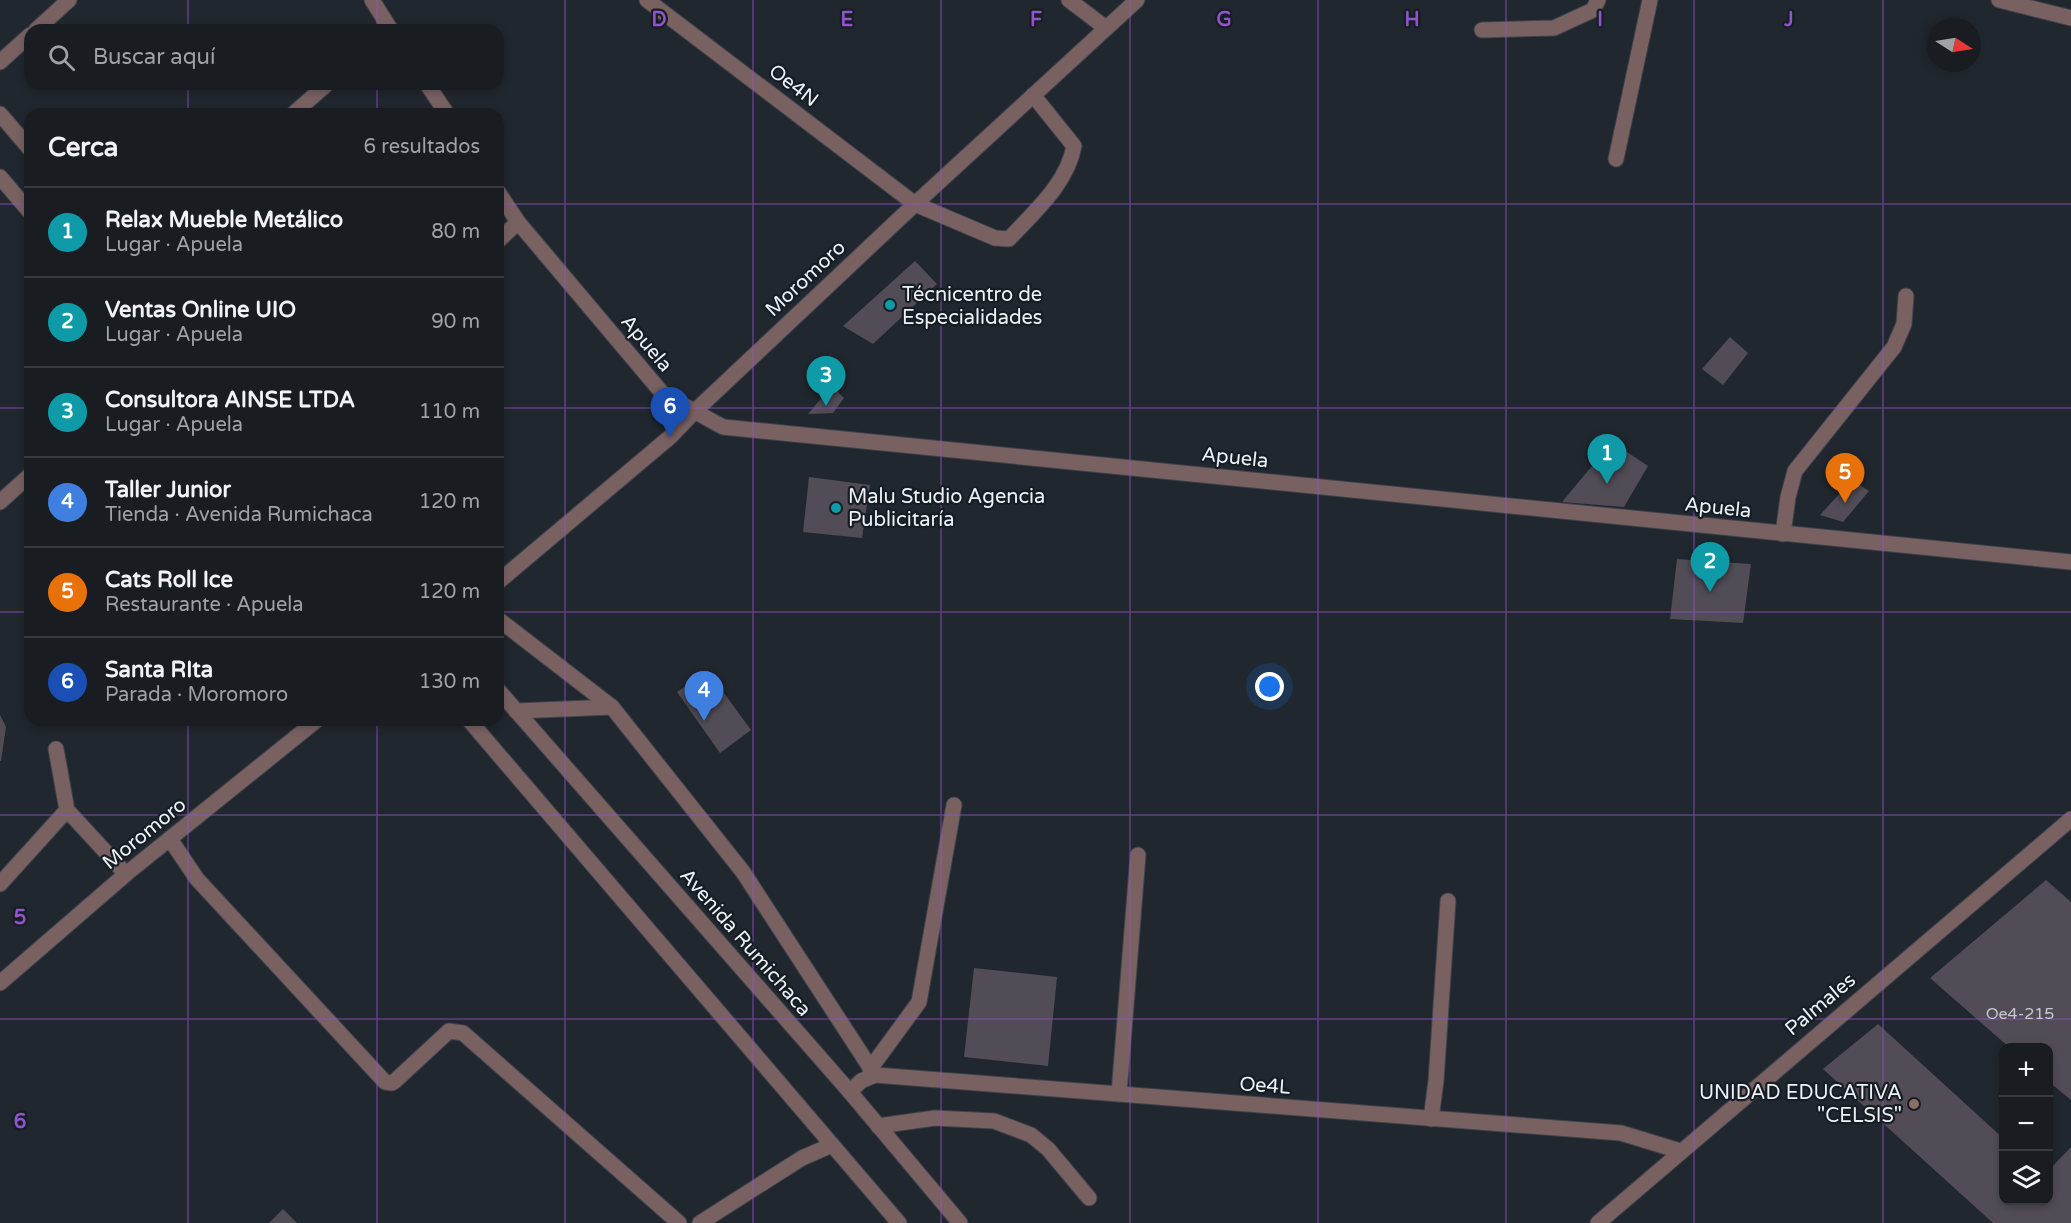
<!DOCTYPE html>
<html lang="es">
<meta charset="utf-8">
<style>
:root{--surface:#191d22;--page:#22262a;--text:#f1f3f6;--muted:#9fa2a5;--line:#373b40;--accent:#efa73d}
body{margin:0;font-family:"Varela Round",sans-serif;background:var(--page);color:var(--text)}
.controls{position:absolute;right:18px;bottom:18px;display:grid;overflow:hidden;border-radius:12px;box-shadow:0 3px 9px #0003}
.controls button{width:54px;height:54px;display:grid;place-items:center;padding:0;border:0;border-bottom:2px solid var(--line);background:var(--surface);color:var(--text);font:30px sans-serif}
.compass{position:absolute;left:1927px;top:18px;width:54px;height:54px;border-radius:50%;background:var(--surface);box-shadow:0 3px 9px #0003;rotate:102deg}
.you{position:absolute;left:1270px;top:687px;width:21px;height:21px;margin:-15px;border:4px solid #fff;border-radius:50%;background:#1a73e8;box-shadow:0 0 0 9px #1a73e833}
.badge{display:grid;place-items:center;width:39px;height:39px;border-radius:50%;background:var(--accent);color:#fff;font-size:20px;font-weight:700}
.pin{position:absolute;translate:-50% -50px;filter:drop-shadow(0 2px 3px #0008)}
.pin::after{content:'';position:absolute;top:32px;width:21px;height:18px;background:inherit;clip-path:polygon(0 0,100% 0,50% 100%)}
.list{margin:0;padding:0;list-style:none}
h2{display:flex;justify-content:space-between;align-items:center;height:78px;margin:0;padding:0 24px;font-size:26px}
h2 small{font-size:20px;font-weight:400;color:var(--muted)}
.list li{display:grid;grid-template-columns:39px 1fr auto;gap:18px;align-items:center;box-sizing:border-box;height:90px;padding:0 24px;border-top:2px solid var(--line)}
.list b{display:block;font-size:22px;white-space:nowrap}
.list p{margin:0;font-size:20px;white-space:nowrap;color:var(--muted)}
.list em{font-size:20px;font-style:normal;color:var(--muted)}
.icon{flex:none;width:33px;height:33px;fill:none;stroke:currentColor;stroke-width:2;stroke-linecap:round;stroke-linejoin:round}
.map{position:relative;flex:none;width:2071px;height:1223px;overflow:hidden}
.search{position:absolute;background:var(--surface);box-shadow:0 3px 9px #0003;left:24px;top:24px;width:480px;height:66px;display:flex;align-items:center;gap:15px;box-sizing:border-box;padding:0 21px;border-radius:18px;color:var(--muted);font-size:22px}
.panel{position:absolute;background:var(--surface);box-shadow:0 3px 9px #0003;left:24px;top:108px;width:480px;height:618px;border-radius:18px}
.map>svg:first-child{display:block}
.building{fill:#514c55}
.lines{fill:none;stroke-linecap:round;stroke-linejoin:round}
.minor-casing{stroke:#3e434a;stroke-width:17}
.minor{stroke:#796162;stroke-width:15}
.grid{fill:none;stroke:#9254ca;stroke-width:1.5;stroke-opacity:0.55}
.culture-dot{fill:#0f9aa8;stroke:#171d24;stroke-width:2}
.education-dot{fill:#8d6e63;stroke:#171d24;stroke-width:2}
.labels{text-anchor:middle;stroke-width:4.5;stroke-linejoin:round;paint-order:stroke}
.number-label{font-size:16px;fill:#c6c8ce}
.street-label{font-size:20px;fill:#edf2f6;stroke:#171d24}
.poi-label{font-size:20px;fill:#edf2f6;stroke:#171d24;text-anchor:start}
.grid-label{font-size:20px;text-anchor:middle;font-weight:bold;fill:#9254ca;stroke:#171d24;stroke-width:4.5;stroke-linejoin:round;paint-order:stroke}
</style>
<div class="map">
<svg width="2071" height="1223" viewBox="0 0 2071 1223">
<rect width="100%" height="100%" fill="#21272e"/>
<g class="building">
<polygon points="915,261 937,284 873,344 843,326"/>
<polygon points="1730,337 1748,353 1723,385 1702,369"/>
<polygon points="832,386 844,398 833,413 808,414"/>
<polygon points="1612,442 1648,466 1624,507 1562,502"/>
<polygon points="809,477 870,485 862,538 803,532"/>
<polygon points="1852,480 1869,491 1843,522 1820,515"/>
<polygon points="1677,559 1751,564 1743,623 1670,619"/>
<polygon points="708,671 751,730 720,753 677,692"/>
<polygon points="0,715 6,727 1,761 0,761"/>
<polygon points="2046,880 2071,902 2071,1100 2048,1081 2048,1048 2010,1048 1930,978"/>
<polygon points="974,968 1057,977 1048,1066 964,1057"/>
<polygon points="1878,1024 2004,1139 2004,1200 2048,1200 2048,1171 2071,1147 2071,1223 1993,1223 1823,1069"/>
<polygon points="283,1209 297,1223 269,1223"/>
</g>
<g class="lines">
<g class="minor-casing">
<g id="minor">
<polyline points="372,0 391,30"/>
<path d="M 647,0 L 915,204 L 995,238 L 1009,239 C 1034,212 1067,184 1074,146 L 1033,95"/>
<polyline points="1069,0 1106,28"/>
<polyline points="1999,0 2071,18"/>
<polyline points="36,30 69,0"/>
<polyline points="1482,30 1554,28 1593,10 1598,0"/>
<polyline points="0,62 30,35"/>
<polyline points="427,84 447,114"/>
<polyline points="0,114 30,149"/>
<polyline points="293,114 327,84"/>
<polyline points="1616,159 1650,0"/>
<polyline points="0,177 30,212"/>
<polyline points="498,192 518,222 663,394 723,427 2071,562"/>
<polyline points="498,241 518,222"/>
<polyline points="0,502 30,475"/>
<polyline points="1783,534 1788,497 1795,471 1894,347 1904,324 1906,296"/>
<polyline points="498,582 670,437 694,412 915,204 1137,0"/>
<polyline points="498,619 612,707 743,872 875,1075"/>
<polyline points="498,690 850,1092 960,1223"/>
<polyline points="516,711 612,707"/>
<polyline points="469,720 899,1223"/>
<polyline points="56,749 67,810 126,874"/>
<polyline points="170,839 197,879 385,1082 392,1083 395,1081 449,1031 463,1033 679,1223"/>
<polyline points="0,884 67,810"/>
<polyline points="0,983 126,874 317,720"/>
<polyline points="870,1069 919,1002 954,805"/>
<polyline points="850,1092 861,1081 875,1075 1621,1133 1680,1151"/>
<polyline points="1119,1094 1138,855"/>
<polyline points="1431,1119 1436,1081 1448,901"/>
<polyline points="878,1126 935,1118 994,1121 1031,1135 1048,1149 1089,1198"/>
<polyline points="700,1223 802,1158 832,1145"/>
<polyline points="1598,1223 2071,819"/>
</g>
</g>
<use href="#minor" class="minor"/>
</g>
<path class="grid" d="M 188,0 L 188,30M 377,0 L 377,30M 565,0 L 565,1223M 753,0 L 753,1223M 941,0 L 941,1223M 1130,0 L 1130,1223M 1318,0 L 1318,1223M 1506,0 L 1506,1223M 1694,0 L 1694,1223M 1883,0 L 1883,1223M 188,84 L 188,114M 377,84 L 377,114M 0,204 L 30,204M 498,204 L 2071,204M 0,408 L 30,408M 498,408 L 2071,408M 0,612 L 30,612M 498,612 L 2071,612M 188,720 L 188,1223M 377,720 L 377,1223M 0,815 L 2071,815M 0,1019 L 2071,1019"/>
<g class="culture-dot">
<circle cx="890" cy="305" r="6"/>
<circle cx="836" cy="508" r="6"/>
</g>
<circle class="education-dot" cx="1914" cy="1104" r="6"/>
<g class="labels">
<g class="number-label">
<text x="2020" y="1019">Oe4-215</text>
</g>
<g class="street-label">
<text transform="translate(794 85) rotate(37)" y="7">Oe4N</text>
<text transform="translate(805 278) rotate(-43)" y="7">Moromoro</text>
<text transform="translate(647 343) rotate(50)" y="7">Apuela</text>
<text transform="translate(1235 457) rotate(6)" y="7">Apuela</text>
<text transform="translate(1718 507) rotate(6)" y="7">Apuela</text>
<text transform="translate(144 833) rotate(-39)" y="7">Moromoro</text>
<text transform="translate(746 942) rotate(49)" y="7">Avenida Rumichaca</text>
<text transform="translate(1820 1004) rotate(-40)" y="7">Palmales</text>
<text transform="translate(1265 1085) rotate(4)" y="7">Oe4L</text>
</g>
<g class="poi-label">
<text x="902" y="301">Técnicentro de<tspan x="902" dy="23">Especialidades</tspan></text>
<text x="848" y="503">Malu Studio Agencia<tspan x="848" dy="23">Publicitaría</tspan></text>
<text x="1902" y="1099" text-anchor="end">UNIDAD EDUCATIVA<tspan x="1902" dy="23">"CELSIS"</tspan></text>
</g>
</g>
<g class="grid-label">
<text x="659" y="26">D</text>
<text x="847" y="26">E</text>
<text x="1036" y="26">F</text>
<text x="1224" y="26">G</text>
<text x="1412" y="26">H</text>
<text x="1600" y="26">I</text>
<text x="1789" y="26">J</text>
<text x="20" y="924">5</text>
<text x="20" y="1128">6</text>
</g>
</svg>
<div class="controls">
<button>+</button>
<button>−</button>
<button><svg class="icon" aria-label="layers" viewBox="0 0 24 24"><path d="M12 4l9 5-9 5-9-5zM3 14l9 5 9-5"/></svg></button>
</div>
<svg class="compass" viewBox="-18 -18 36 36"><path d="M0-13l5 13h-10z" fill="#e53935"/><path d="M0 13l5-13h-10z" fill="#9fa2a5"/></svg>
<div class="you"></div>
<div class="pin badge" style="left:1607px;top:484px;background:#0f9aa8">1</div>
<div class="pin badge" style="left:1710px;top:592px;background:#0f9aa8">2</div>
<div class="pin badge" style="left:826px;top:406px;background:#0f9aa8">3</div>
<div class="pin badge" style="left:704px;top:721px;background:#3f7fe0">4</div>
<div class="pin badge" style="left:1845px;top:503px;background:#e8710a">5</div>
<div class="pin badge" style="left:670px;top:437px;background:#1a4fb4">6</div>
<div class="search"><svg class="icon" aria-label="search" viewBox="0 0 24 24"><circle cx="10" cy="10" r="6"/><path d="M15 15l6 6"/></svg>Buscar aquí</div>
<section class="panel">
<h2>Cerca<small>6 resultados</small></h2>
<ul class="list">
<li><span class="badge" style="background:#0f9aa8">1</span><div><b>Relax Mueble Metálico</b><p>Lugar · Apuela</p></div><em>80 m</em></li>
<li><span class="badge" style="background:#0f9aa8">2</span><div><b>Ventas Online UIO</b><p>Lugar · Apuela</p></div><em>90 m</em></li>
<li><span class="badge" style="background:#0f9aa8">3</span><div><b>Consultora AINSE LTDA</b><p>Lugar · Apuela</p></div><em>110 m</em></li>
<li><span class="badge" style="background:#3f7fe0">4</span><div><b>Taller Junior</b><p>Tienda · Avenida Rumichaca</p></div><em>120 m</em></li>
<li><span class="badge" style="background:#e8710a">5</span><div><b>Cats Roll Ice</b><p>Restaurante · Apuela</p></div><em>120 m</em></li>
<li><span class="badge" style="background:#1a4fb4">6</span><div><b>Santa RIta</b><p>Parada · Moromoro</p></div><em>130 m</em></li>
</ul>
</section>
</div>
